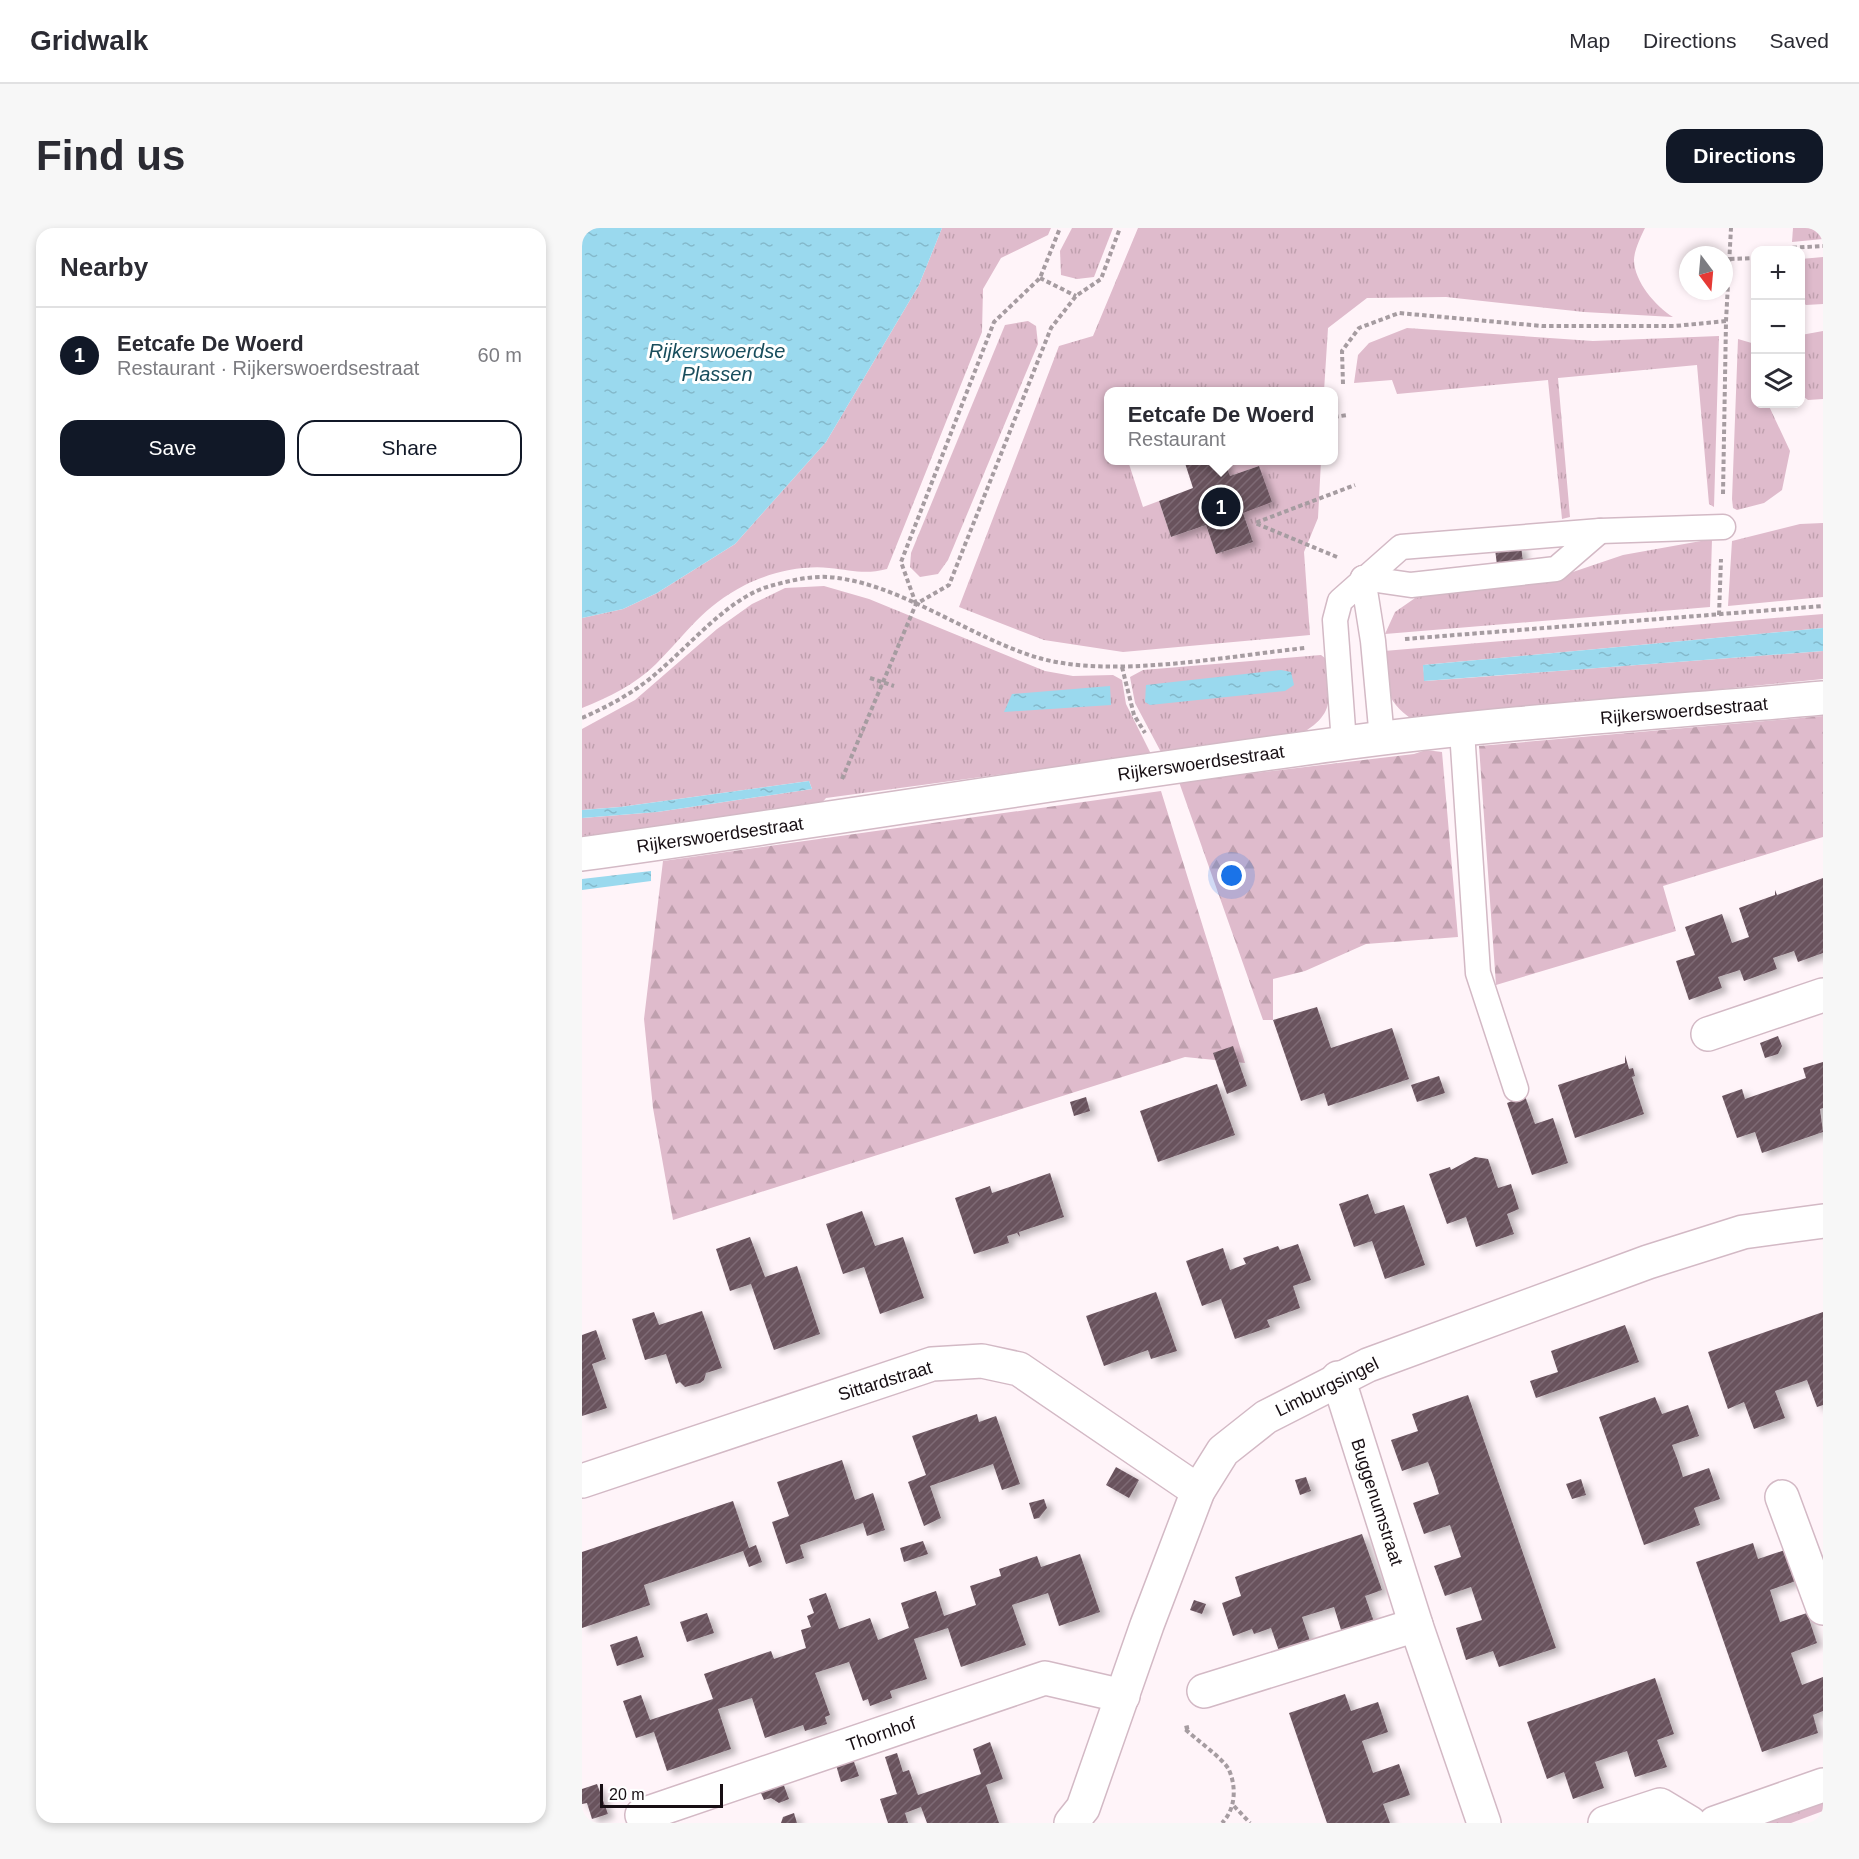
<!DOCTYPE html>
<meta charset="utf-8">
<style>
:root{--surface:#fff;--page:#f7f7f7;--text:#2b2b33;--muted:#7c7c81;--line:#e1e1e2;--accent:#111827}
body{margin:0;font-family:Arial,sans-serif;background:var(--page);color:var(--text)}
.controls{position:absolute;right:18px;top:18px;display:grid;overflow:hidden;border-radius:12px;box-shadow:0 3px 9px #0003}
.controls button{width:54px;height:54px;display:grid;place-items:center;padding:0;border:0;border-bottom:2px solid var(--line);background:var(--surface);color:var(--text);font:30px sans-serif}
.compass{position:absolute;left:1097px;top:18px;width:54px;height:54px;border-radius:50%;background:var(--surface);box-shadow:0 3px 9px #0003;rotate:164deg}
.scale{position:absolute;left:18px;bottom:15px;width:123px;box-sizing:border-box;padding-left:6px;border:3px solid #170e13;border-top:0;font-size:16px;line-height:21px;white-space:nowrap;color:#170e13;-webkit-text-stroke:4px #fff;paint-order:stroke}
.you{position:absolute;left:650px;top:648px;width:21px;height:21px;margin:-15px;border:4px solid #fff;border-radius:50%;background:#1a73e8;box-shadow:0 0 0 9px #1a73e833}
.badge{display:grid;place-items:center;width:39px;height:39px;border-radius:50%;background:var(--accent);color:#fff;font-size:20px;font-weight:700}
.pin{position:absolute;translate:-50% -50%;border:3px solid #fff;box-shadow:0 2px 6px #0006}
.popup{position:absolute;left:522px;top:159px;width:234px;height:78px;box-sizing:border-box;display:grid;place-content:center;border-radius:12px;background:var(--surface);filter:drop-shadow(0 2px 4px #0005);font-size:20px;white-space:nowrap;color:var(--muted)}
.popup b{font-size:22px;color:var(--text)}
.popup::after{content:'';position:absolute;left:50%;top:100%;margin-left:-12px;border:12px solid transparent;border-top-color:var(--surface)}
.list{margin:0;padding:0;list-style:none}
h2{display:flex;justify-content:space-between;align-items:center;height:78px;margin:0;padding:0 24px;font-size:26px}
h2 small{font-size:20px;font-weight:400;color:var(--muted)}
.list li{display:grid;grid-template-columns:39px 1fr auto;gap:18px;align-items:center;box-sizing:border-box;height:96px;padding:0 24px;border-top:2px solid var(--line)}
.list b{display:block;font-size:22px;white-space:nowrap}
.list p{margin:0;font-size:20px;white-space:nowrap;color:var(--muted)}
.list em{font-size:20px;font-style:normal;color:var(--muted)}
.actions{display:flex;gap:12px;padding:18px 24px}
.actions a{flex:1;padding:14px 0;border:2px solid var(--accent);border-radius:18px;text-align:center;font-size:21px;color:var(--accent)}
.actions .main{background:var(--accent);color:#fff}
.icon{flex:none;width:33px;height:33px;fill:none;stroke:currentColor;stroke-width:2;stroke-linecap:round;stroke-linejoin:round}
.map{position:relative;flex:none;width:1241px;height:1595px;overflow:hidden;border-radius:18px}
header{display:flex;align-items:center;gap:36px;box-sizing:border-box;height:84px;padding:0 30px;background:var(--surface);border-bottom:2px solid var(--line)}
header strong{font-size:28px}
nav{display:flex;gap:33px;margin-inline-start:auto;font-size:21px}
.intro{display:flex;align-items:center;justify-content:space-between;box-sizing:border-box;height:144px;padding:0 36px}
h1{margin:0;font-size:42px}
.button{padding:15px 27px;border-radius:18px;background:var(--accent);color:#fff;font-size:21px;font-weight:700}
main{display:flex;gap:36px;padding:0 36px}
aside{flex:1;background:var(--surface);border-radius:18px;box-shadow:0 3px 9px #0003}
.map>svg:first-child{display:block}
.grass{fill:url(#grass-tufts)}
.forest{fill:url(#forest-firs)}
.water{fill:url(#water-ripples)}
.building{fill:url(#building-hatch);filter:url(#shadow)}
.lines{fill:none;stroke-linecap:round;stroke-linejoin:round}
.lane-casing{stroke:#d3b9c5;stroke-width:27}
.street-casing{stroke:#d3b9c5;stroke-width:36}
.path{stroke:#a69ca1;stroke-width:4;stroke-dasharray:4.5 3;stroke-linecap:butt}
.lane{stroke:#fff;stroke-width:24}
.street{stroke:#fff;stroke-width:33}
.labels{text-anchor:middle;stroke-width:6;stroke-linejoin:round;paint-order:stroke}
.street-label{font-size:18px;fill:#170e13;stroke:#fff}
.water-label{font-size:20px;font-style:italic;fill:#184d5c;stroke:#fff}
</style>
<header>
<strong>Gridwalk</strong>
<nav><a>Map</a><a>Directions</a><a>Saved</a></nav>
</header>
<div class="intro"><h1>Find us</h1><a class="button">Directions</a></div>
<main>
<aside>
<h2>Nearby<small></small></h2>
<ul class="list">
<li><span class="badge">1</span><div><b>Eetcafe De Woerd</b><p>Restaurant · Rijkerswoerdsestraat</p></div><em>60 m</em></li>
</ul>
<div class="actions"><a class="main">Save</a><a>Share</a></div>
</aside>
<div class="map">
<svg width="1241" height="1595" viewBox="0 0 1241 1595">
<defs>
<pattern id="grass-tufts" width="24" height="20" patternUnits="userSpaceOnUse" patternTransform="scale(1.5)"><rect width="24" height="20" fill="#dfbbcc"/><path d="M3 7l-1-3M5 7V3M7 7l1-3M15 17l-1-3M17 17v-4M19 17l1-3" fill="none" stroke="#bfa0ae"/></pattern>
<pattern id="forest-firs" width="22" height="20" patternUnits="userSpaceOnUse" patternTransform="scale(1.5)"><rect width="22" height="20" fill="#dfbbcc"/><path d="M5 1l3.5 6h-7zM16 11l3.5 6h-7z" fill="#bfa0ae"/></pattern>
<pattern id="water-ripples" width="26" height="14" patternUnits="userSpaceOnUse" patternTransform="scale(1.5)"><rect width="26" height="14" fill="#9ad9ee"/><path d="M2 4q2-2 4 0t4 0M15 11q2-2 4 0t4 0" fill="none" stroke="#84b9cb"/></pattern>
<pattern id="building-hatch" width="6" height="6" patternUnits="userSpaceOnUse" patternTransform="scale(1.5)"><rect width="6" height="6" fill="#69525d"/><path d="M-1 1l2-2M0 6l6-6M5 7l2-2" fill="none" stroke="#7d6b74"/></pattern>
<filter id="shadow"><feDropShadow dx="6" dy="4" stdDeviation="3" flood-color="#0004"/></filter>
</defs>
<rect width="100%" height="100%" fill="#fff4f9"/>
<g class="grass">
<path d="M 360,0 L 469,0 L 466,7 L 419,30 L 401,61 L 400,104 L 305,341 C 282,347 270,342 247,340 C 220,337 187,345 163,357 C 120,379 106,404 74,436 C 55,455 26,470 0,480 L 0,390 L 41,381 L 75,365 L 153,316 L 244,214 L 337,57 Z"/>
<polygon points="490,0 531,0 512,49 495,51 479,47 478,23"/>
<path d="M 556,0 L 1063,0 C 1059,8 1052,23 1052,32 C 1052,53 1074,79 1091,89 L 1002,84 L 864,69 L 785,70 L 746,100 L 742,163 L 526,164 L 526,232 L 546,233 L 561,279 L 577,273 L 589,309 L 624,297 L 634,326 L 671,314 L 661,285 L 677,238 L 648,248 L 642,233 L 739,233 L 736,290 L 722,324 L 728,407 L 541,424 L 462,412 L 377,379 L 477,118 L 511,108 Z"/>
<polygon points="1211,0 1241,0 1241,11 1210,14"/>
<polygon points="1241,29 1241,76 1224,77 1219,73 1219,31"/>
<polygon points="446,93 454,98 456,116 366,332 356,346 338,349 328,339 329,325 423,97"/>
<polygon points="825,100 1011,113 1137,108 1132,279 1127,276 1115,137 976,150 988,289 980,291 966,152 815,166 810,152 772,155 776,127 787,115"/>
<polygon points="1241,103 1241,171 1226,172 1219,167 1219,107"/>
<polygon points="1156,111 1173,116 1174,176 1186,176 1208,223 1200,262 1182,275 1155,282 1151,280 1150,271"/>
<polygon points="1241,295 1241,369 1146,378 1150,313 1218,296"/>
<polygon points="1130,311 1128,379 803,406 813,384 849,359 982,347 1041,327"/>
<polygon points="242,358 287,371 463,443 491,448 531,447 540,452 544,476 569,526 244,570 237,578 0,614 0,590 75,584 230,561 227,553 38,579 0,582 0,501 53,472 135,401 170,376 203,360"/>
<path d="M 1241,386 L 1241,400 L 841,437 L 843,453 L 1241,423 L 1241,451 L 831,492 C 800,470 805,458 802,423 Z"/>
<path d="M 739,427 L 743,430 C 747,469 756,485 717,507 L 580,526 L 553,475 L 548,449 L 561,442 Z"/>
<polygon points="1241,1572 1241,1583 1209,1595 1173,1595"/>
</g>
<g class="forest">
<polygon points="1241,488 1241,609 1081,658 1094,703 914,757 897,518"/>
<polygon points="844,522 860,524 876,709 784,716 723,743 691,751 691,792 681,792 597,554 832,526"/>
<polygon points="579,563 663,835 603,829 91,992 71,880 62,791 81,633"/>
</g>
<g class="water">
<polygon points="0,0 360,0 337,57 244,214 153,316 75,365 41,381 0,390"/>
<polygon points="1241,400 1241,423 842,453 841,437"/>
<polygon points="699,442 709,444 712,457 703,463 568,477 563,474 564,457"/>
<polygon points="528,458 529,477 422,484 430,466"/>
<polygon points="227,553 230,561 75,584 0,590 0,582 38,579"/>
<polygon points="69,643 69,653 0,662 0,651"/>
</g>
<g class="building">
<polygon points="602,232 642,232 648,248 677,238 690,274 661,285 671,314 634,326 624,297 589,309 577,273 611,260"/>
<polygon points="939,318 941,334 915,337 913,321"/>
<polygon points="1241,650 1241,725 1216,734 1212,723 1191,730 1195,741 1162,753 1158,742 1136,749 1140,760 1107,772 1094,733 1113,727 1103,699 1140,686 1150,715 1167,709 1157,680 1193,667 1193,662 1195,667"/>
<polygon points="735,779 749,820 810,800 827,851 746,878 742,865 719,873 691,792"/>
<polygon points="1196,808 1200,818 1196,826 1183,830 1178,815"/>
<polygon points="651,818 665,858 645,866 631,825"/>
<polygon points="1043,827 1047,841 1051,840 1053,848 1050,849 1062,886 993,910 976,857 1043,835"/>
<polygon points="1241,834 1241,880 1238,881 1241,904 1180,925 1173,904 1155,910 1140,868 1160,861 1163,871 1224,850 1221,840"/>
<polygon points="857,848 863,865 835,874 829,857"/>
<polygon points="635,856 653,907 576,934 558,883"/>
<polygon points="943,868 953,896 971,890 986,935 950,947 925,875"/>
<polygon points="504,869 508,883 492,888 488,874"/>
<polygon points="893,929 906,931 916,960 929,956 937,981 925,986 932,1006 894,1019 884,989 865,996 847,946 868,939 869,942"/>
<polygon points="468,945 482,989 437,1004 438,1009 435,1005 425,1008 427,1015 392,1026 373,970 408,958 410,965"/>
<polygon points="786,966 793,986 822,977 843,1037 803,1051 790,1013 772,1019 757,976"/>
<polygon points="280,983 293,1018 321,1009 342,1070 298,1086 282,1039 261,1046 244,996"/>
<polygon points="168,1009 183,1049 215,1038 238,1106 192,1122 169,1056 148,1063 134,1021"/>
<polygon points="716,1016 729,1052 711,1058 718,1080 685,1092 688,1099 653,1111 639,1071 620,1078 604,1033 641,1020 648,1042 664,1036 661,1030 696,1018 698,1022"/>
<polygon points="574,1064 595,1123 569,1131 566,1122 522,1138 504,1088"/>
<polygon points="120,1083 140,1140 124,1145 122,1152 118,1155 103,1159 98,1154 94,1156 84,1126 63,1132 50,1091 72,1084 77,1097"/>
<polygon points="1241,1084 1241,1177 1235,1179 1225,1152 1193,1163 1203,1190 1172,1201 1162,1174 1146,1181 1126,1124"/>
<polygon points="1043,1097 1057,1134 954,1170 948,1153 976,1144 969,1123"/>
<polygon points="14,1102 24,1131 10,1136 25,1180 0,1188 0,1107"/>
<polygon points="886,1167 974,1420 917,1439 911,1423 884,1432 874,1400 900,1392 889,1359 863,1368 852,1338 879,1329 868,1297 842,1306 831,1275 857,1266 852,1250 846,1234 820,1243 809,1212 836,1203 830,1186"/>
<polygon points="1073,1169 1080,1186 1106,1177 1117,1208 1090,1217 1096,1233 1101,1249 1127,1240 1138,1271 1112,1280 1118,1297 1062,1317 1017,1189"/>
<polygon points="395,1186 397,1194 414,1188 438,1256 420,1262 411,1236 348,1258 359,1290 342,1298 326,1254 344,1247 330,1208"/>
<polygon points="260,1232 273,1272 291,1265 303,1302 285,1308 281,1295 218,1317 222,1330 204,1336 190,1294 207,1288 195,1254"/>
<polygon points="534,1239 557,1252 547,1270 524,1257"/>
<polygon points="724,1249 729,1263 718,1267 713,1252"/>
<polygon points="999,1251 1004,1267 990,1271 984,1256"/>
<polygon points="462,1271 465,1280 457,1290 452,1291 447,1275"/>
<polygon points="151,1273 167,1320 174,1317 180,1334 167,1339 161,1323 62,1357 68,1377 0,1400 0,1324"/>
<polygon points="780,1306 800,1362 783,1368 792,1394 760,1405 752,1379 720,1389 729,1416 698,1426 689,1400 672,1406 670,1401 651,1408 640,1375 659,1368 653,1349"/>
<polygon points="341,1313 346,1326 322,1334 318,1320"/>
<polygon points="1171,1315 1176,1331 1203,1322 1214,1353 1188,1362 1198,1394 1225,1385 1235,1415 1209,1425 1220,1457 1241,1449 1241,1483 1231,1487 1236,1505 1180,1524 1114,1334"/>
<polygon points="498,1326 518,1384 477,1398 466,1365 430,1377 444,1417 379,1439 366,1400 332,1411 345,1451 308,1463 310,1470 288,1478 286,1471 281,1473 267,1434 233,1445 248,1487 243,1489 245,1496 223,1503 221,1497 183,1510 170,1470 136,1481 149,1521 85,1543 72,1504 54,1510 41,1473 59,1467 68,1492 131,1471 122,1446 189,1423 192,1431 224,1420 219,1402 229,1399 225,1388 232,1385 227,1371 244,1365 257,1401 288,1390 296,1412 327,1400 319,1375 354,1363 362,1388 394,1377 388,1358 419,1348 417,1341 455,1328 459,1339"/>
<polygon points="612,1372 624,1376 620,1386 608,1382"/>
<polygon points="125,1385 132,1405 105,1414 98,1394"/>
<polygon points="55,1408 62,1429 35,1438 28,1417"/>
<polygon points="1073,1450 1092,1506 1075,1512 1085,1539 1053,1549 1045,1523 1013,1534 1022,1560 991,1571 982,1544 965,1551 945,1494"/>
<polygon points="763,1466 769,1483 796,1474 806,1504 780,1513 791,1545 817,1536 828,1567 801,1576 808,1595 745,1595 729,1549 707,1485"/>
<polygon points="408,1514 421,1551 404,1557 417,1595 345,1595 339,1579 323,1585 326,1595 306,1595 298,1571 315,1566 303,1529 315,1525 321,1544 327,1542 336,1567 399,1546 391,1521"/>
<polygon points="271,1531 277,1548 259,1554 254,1537"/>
<polygon points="201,1555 207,1571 197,1575 189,1570 182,1572 178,1563"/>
<polygon points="15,1556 26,1586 10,1591 5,1575 0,1576 0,1561"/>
<polygon points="212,1585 215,1595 199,1595 201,1589"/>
</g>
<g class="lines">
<g class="lane-casing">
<g id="lane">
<polyline points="781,350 829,357 974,341 1018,303"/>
<polyline points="781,350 791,413 800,511"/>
<polyline points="880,503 896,745 934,861"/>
<polyline points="762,515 753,392 758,373 819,319 1018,303 1141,299"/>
</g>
</g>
<g class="street-casing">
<g id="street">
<path d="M 0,626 C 260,590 518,547 778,513 C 931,493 1087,484 1241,470"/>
<polyline points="1126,806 1241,767"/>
<polyline points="756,1150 834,1397 902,1595"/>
<polyline points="0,1253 350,1136 400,1133 437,1141 616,1263"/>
<polyline points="1200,1269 1241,1380"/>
<polyline points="622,1463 834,1397"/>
<polyline points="60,1587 463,1450 541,1468"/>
<polyline points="489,1595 501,1580 565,1397 616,1263 641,1223 684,1189 786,1137 1066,1034 1161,1004 1241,993"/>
<polyline points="1023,1595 1078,1577 1108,1595"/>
<polyline points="1133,1595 1241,1557"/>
</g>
</g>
<g class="path">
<polyline points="1188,21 1241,18"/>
<polyline points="1148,31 1174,30"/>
<polyline points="458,50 494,68"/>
<polyline points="761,156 760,123 777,100 817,85 960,98 1093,98 1144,93"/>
<polyline points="752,189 765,187"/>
<polyline points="1141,266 1144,93 1149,0"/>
<polyline points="755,329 673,295 773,257"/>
<polyline points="334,376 319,334 412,94 458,50 478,0"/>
<polyline points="1137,387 1139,331"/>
<polyline points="823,411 1241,378"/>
<polyline points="540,439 552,487 563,505"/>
<polyline points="288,450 312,458"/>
<path d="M 0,490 C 27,478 55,463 77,443 C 109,416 148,369 188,358 C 206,353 227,348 246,349 C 317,354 388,410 457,430 C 530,451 646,428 723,420"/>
<polyline points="260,551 334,376 367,357 469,100 494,68 519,51 538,0"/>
<path d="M 607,1499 L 602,1500 C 612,1510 642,1531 647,1542 C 655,1560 653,1582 640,1595"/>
<polyline points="652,1578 668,1595"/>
</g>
<use href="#lane" class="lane"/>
<use href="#street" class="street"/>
</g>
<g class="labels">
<g class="street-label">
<text transform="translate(1102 483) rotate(-5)" y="6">Rijkerswoerdsestraat</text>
<text transform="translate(619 535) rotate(-8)" y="6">Rijkerswoerdsestraat</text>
<text transform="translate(138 607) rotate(-8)" y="6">Rijkerswoerdsestraat</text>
<text transform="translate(303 1153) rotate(-17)" y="6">Sittardstraat</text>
<text transform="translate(745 1159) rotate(-26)" y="6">Limburgsingel</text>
<text transform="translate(795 1274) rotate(72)" y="6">Buggenumstraat</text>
<text transform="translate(299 1506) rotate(-19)" y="6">Thornhof</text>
</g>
<g class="water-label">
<text x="135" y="130">Rijkerswoerdse<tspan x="135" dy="23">Plassen</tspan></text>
</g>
</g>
</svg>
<div class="controls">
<button>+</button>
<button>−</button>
<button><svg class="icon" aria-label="layers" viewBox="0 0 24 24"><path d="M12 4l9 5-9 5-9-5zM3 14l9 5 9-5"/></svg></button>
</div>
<svg class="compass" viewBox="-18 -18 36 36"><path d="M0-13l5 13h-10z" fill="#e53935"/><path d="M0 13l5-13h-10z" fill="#7c7c81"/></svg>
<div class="scale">20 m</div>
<div class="you"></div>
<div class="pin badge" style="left:639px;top:279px">1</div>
<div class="popup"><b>Eetcafe De Woerd</b>Restaurant</div>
</div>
</main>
